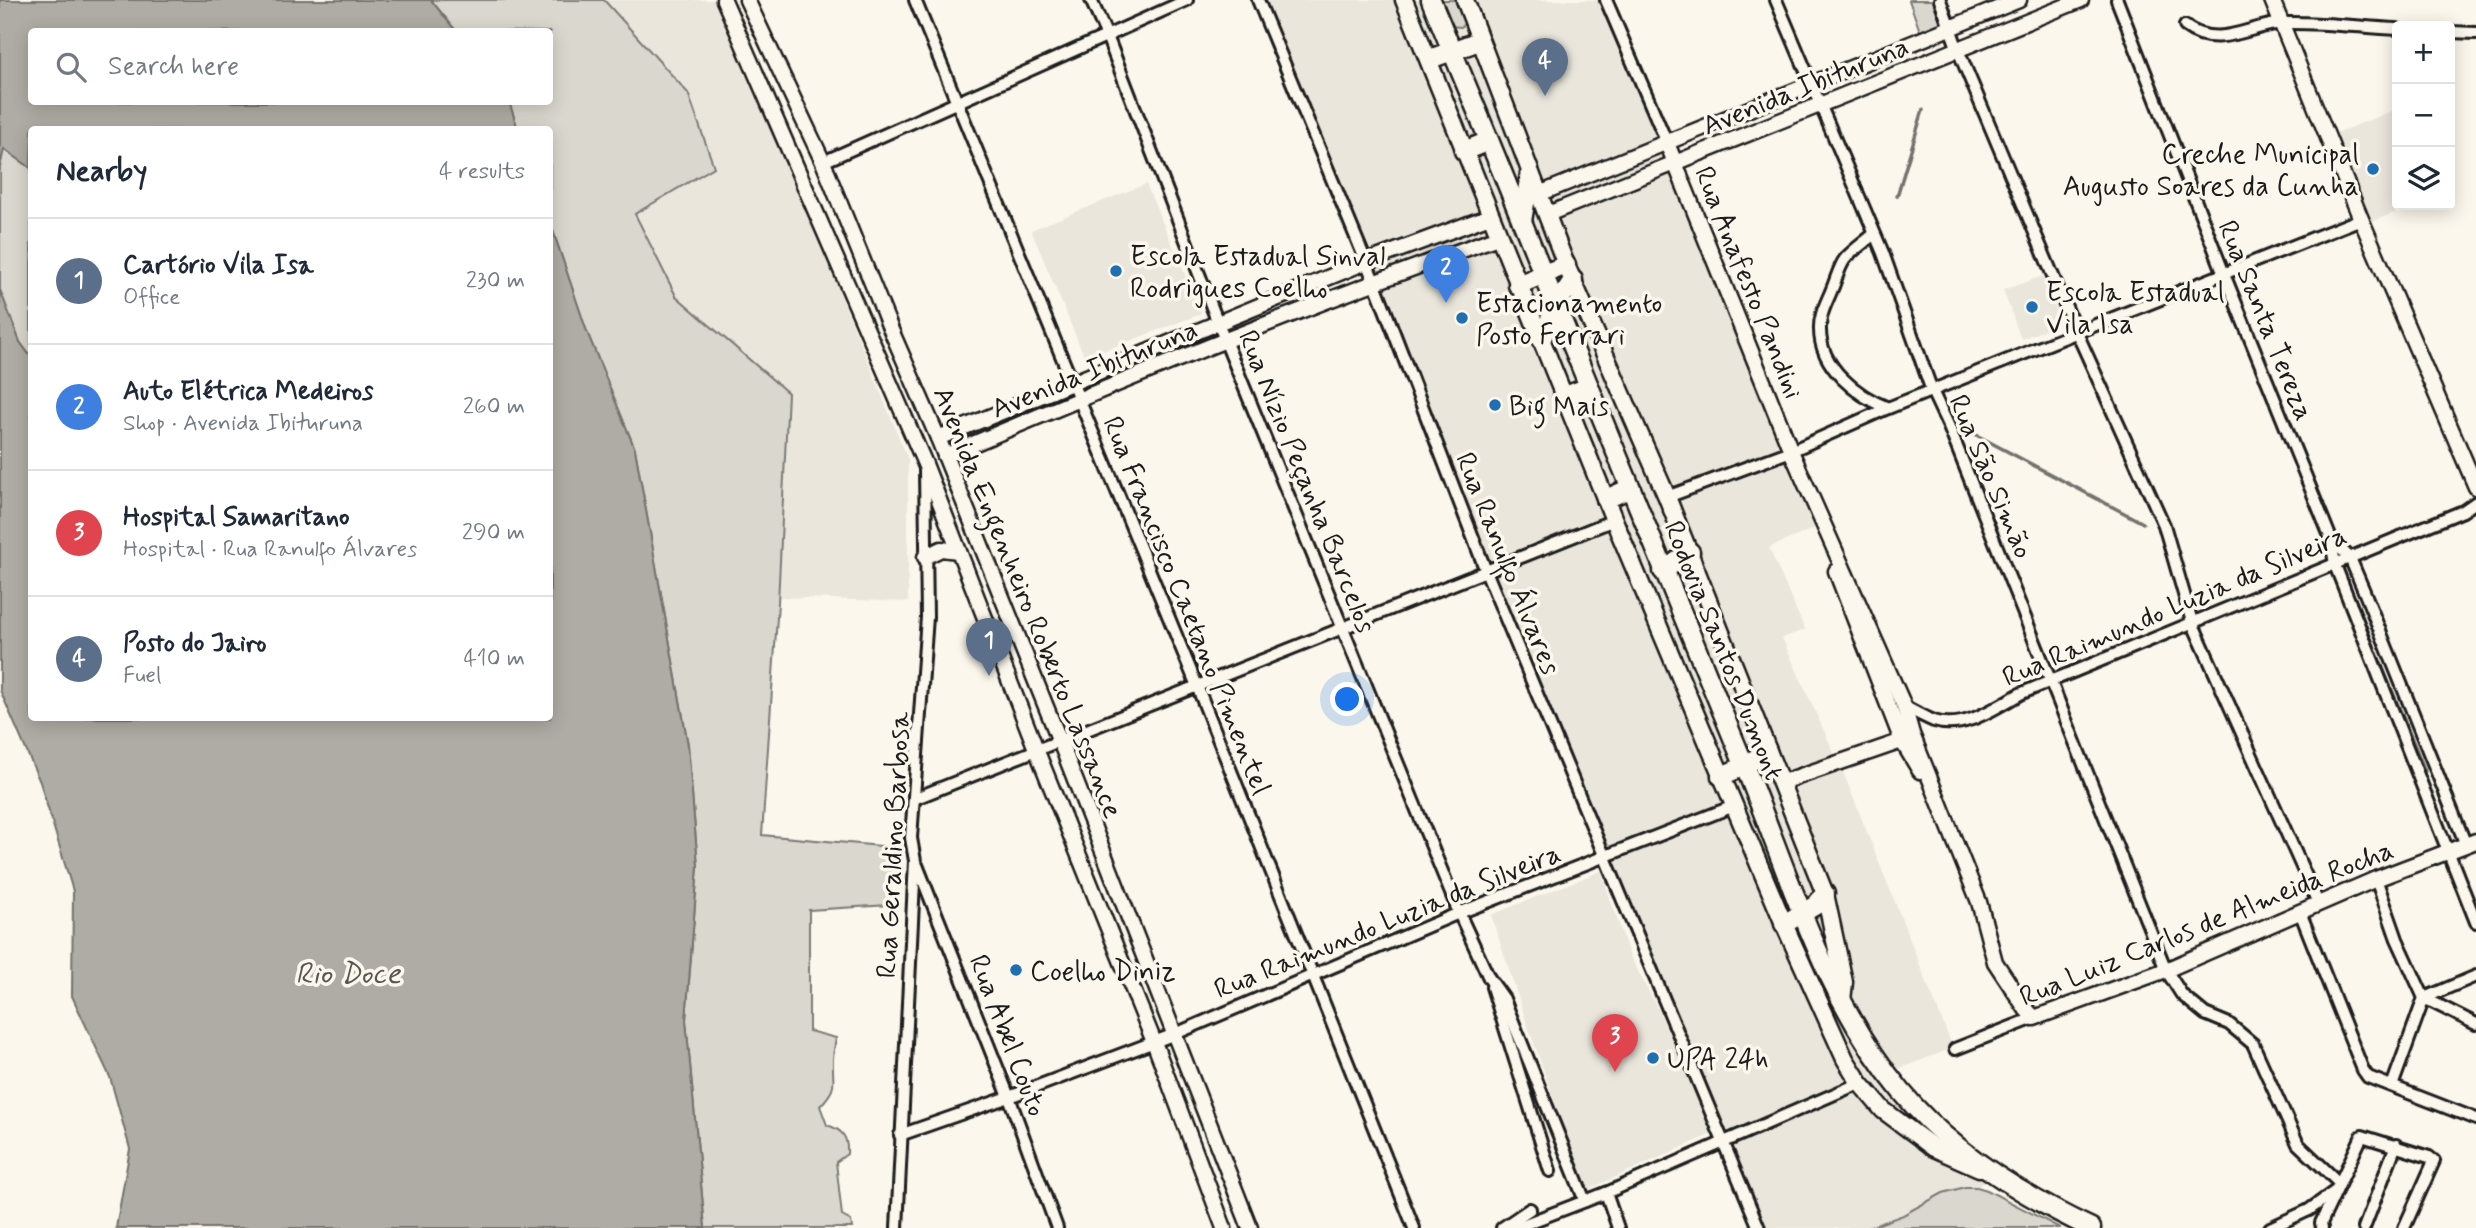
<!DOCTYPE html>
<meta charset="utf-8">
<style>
:root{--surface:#fff;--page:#f2f2f3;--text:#1f2937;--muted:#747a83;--line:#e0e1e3;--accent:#1f6fb2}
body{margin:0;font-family:Mynerve,sans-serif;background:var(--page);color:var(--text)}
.controls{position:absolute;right:21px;top:21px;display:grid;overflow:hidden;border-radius:7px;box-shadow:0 4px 18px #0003}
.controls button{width:63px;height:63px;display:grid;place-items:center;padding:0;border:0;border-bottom:2px solid var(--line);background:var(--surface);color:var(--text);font:35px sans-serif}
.you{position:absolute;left:1348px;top:700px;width:24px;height:24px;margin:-18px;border:5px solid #fff;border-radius:50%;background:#1a73e8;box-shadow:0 0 0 10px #1a73e833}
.badge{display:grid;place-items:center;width:46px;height:46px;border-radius:50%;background:var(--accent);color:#fff;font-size:23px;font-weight:700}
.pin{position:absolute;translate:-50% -58px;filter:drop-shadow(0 2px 4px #0008)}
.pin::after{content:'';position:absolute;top:37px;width:24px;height:21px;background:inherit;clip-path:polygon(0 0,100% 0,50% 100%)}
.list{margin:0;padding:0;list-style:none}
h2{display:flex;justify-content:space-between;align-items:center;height:91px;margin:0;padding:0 28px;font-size:30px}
h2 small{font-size:23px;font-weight:400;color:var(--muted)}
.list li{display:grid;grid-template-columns:46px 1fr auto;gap:21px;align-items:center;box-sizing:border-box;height:126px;padding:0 28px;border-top:2px solid var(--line)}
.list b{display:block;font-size:26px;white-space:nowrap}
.list p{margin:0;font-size:23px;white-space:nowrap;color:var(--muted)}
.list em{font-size:23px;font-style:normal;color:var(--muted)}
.icon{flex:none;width:38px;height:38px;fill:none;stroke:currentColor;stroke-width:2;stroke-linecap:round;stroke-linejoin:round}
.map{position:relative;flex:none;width:2476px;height:1228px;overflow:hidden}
.search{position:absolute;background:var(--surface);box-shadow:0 4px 18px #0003;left:28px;top:28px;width:525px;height:77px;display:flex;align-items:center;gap:18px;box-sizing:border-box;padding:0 24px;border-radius:7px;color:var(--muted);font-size:26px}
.panel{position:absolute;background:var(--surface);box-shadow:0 4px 18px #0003;left:28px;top:126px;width:525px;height:595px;border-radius:7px}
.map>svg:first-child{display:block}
.built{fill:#eae6dc}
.green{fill:#dad7ce;stroke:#7b7a75;stroke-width:2}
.water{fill:#afaca5;stroke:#74726e;stroke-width:2}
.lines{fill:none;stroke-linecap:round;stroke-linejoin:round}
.stream{stroke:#74726e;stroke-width:3.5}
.minor-casing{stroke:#1c1c1c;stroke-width:16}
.tertiary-casing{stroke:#1c1c1c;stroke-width:19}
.secondary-casing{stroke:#1c1c1c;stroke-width:21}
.trunk-casing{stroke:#1c1c1c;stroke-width:23}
.minor{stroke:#fbf7ec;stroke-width:10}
.tertiary{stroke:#fbf7ec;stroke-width:14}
.secondary{stroke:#fbf7ec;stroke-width:16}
.trunk{stroke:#fbf7ec;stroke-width:18}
.poi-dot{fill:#1f6fb2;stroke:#fbf7ec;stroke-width:2.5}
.labels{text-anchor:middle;stroke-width:7;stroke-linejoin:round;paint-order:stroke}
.street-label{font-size:28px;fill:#1c1c1c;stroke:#fbf7ec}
.poi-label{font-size:28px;fill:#1c1c1c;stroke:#fbf7ec;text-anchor:start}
.water-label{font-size:30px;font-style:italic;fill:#575653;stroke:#fbf7ec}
</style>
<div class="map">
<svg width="2476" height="1228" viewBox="0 0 2476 1228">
<rect width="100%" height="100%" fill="#fbf7ec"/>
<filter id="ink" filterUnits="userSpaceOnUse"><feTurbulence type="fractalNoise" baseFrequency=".0143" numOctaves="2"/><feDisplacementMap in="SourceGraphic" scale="14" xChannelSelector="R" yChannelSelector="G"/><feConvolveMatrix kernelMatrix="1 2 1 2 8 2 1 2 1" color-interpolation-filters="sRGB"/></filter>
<g filter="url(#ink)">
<g class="built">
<polygon points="604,0 716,0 777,139 908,459 908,602 779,597 788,393 676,296 634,213 714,167 688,93"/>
<polygon points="1255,0 1605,0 1822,525 1769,548 1805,630 1782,638 1845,777 1953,1048 1888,1073 1993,1176 1977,1187 1965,1187 1868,1228 1760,1228"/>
<polygon points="2397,109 2397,205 2414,205 2369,223 2334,134"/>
<polygon points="1146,184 1201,312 1198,315 1085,358 1031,230"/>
<polygon points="2043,276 2062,323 2021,339 2003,290"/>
<polygon points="1601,871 1629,954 1659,1011 1712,1134 1589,1189 1563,1125 1525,1018 1491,915"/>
</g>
<g class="green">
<path d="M 431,0 L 604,0 L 688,93 L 714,167 L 635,214 L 676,296 L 788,393 L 778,603 L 762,835 L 891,847 L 889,905 L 809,910 L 809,1031 L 836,1038 C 835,1045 833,1053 833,1060 C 832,1085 839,1086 820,1106 L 827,1125 C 843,1130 848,1137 847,1154 L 836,1162 L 842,1216 L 851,1221 L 852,1228 L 705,1228 L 686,1020 L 698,866 L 688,745 L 635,449 L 587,332 L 550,222 L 550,130 L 518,129 L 509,102 L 550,102 L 550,32 L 456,31 Z"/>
<polygon points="1439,0 1457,0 1466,22 1461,27 1450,26"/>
<polygon points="1909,0 1935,0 1949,26 1922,37"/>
<polygon points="4,148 31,168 31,357 20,342 0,290 0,167"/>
<polygon points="1965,1187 1977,1187 1987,1190 2060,1228 1868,1228 1903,1215 1943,1193"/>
</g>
<g class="water">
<polygon points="0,0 431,0 456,31 32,32 32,102 509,102 518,129 32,130 31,168 4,149 0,167"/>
<polygon points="550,222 587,332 635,449 688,745 698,866 686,1020 705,1228 116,1228 130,1149 110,1077 72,996 73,891 40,782 0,690 0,290 20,342 31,357 32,718 550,718"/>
</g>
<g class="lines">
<g class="stream">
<polyline points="1897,196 1923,110"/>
<polyline points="1965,429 2143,523"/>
<polyline points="2349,585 2425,771"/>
</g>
<g class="minor-casing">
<g id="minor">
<polyline points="915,0 1197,686 1414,1228"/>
<polyline points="1091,0 1107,36 1218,323 1459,913 1489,978 1504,999 1585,1201"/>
<polyline points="1258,0 1374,281 1486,571 1759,1228"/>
<polyline points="1606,0 1667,143"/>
<polyline points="1776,0 1883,253 1932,391 1949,427 2166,970 2182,995 2205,1014 2229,1024 2253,1044 2298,1144 2339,1183"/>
<polyline points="1940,0 1958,50 2077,333 2164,525 2192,622 2318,903"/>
<polyline points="2117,0 2224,274 2331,539 2335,565 2476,922"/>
<path d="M 2185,26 C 2218,51 2252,24 2284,23 C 2321,22 2360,27 2397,29"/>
<polyline points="2450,32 2476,33"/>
<polyline points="823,162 1187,0"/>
<path d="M 1874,234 C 1865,242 1853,250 1845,259 C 1839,267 1836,280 1832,289 C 1827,302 1819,315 1820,330 C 1820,367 1857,396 1888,408"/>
<polyline points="1667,497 1791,451 1888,408 2361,219"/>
<polyline points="2331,539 2350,558 2364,591 2466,845"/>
<path d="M 1904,706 C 1913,711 1924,717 1934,721 C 1964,731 1996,707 2022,693 L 2463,511 L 2476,502"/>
<polyline points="916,798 1614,520"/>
<polyline points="917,865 1009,1097 1057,1228"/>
<polyline points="2376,879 2397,939 2424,998 2476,1024"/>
<polyline points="2300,912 2363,1070 2368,1077 2476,1119"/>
<polyline points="1492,987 1550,1171"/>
<polyline points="1955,1049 2034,1018"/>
<polyline points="2392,1086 2424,998 2476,976"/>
<polyline points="900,1135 1009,1097 1175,1034 1459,913 1734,806"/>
<polyline points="1606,1193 1618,1228"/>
<polyline points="897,1228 915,861 911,838 927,617 925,469"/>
<polyline points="1502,1228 1530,1209"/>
<polyline points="1515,1228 1606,1193 1860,1083"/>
<polyline points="2270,1228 2309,1210 2334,1192"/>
<polyline points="2322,1228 2321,1223 2362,1136 2429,1157 2434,1161 2404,1228"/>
<polyline points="2364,1228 2396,1145"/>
</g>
</g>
<g class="tertiary-casing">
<g id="tertiary">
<polyline points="724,0 925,464 1036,749 1154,1042 1224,1228"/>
<polyline points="747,0 823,162 891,330 938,438 1065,754 1250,1228"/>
<polyline points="2272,0 2361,219 2476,487"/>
<polyline points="1667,143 1791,451 1904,706 1912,734 1979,902 1995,962 2026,1009 2034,1018 2166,970 2376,879 2476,841"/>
<polyline points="1539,194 2019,0"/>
<polyline points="1548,214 2081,0"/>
<polyline points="938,438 1366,262 1490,216"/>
<path d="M 945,456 C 1127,378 1312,304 1498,237"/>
<polyline points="925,557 941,549 958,551"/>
<polyline points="1836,571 1902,741 1920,771"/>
<polyline points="1780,783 1902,741"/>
</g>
</g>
<g class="secondary-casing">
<g id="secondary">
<polyline points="1404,0 1614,520 1784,924 1845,1059 1860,1083 1883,1110 1934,1148 1979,1168"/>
<polyline points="1465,0 1566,265 1667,497 1825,894 1844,982 1842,1001"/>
</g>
</g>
<g class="trunk-casing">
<g id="trunk">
<path d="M 1431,0 C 1461,73 1492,146 1521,219 C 1593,396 1664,573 1738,750 C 1787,865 1820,993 1901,1091 C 1951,1152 2021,1195 2091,1228"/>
<polyline points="1430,59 1479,41"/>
<polyline points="1464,151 1489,141"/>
<polyline points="1522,221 1530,174"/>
<polyline points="1518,285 1566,265"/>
<polyline points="1541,340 1556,306 1573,280"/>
<polyline points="1563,397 1589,387"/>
<polyline points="1606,499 1631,488"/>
<polyline points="1663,571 1690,552"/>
<polyline points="1721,776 1745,766 1767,751"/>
<polyline points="1784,924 1816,905 1825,894"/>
</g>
</g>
<use href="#minor" class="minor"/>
<use href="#tertiary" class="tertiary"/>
<use href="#secondary" class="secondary"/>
<use href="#trunk" class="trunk"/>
</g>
</g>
<g class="poi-dot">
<circle cx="2373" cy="169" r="7"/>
<circle cx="1116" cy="271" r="7"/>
<circle cx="2032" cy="307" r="7"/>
<circle cx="1462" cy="318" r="7"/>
<circle cx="1495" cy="405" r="7"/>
<circle cx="1016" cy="970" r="7"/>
<circle cx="1653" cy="1058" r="7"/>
</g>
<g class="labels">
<g class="street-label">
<text transform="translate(1805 85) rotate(-22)" y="10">Avenida Ibituruna</text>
<text transform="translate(1750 282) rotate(68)" y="10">Rua Anafesto Pandini</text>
<text transform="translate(2267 320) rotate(68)" y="10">Rua Santa Tereza</text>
<text transform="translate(1094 368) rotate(-22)" y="10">Avenida Ibituruna</text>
<text transform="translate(1992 476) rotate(67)" y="10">Rua São Simão</text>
<text transform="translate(1308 481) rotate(68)" y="10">Rua Nízio Peçanha Barcelos</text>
<text transform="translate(1509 563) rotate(68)" y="10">Rua Ranulfo Álvares</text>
<text transform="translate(1029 602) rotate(68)" y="10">Avenida Engenheiro Roberto Lassance</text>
<text transform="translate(1188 605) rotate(68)" y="10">Rua Francisco Caetano Pimentel</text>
<text transform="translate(2174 605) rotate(-23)" y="10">Rua Raimundo Luzia da Silveira</text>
<text transform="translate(1725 650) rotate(68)" y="10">Rodovia Santos Dumont</text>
<text transform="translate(892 845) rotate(-87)" y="10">Rua Geraldino Barbosa</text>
<text transform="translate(1387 920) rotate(-22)" y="10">Rua Raimundo Luzia da Silveira</text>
<text transform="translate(2206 922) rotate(-22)" y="10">Rua Luiz Carlos de Almeida Rocha</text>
<text transform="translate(1009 1035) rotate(69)" y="10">Rua Abel Couto</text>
</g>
<g class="poi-label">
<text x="2359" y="163" text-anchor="end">Creche Municipal<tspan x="2359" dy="32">Augusto Soares da Cunha</tspan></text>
<text x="1130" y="265">Escola Estadual Sinval<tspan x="1130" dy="32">Rodrigues Coelho</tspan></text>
<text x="2046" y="301">Escola Estadual<tspan x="2046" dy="32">Vila Isa</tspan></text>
<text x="1476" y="312">Estacionamento<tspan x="1476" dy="32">Posto Ferrari</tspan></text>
<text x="1509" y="415">Big Mais</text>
<text x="1030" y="980">Coelho Diniz</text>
<text x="1667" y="1068">UPA 24h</text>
</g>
<g class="water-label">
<text x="348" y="983">Rio Doce</text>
</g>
</g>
</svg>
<div class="controls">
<button>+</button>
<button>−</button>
<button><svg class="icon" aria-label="layers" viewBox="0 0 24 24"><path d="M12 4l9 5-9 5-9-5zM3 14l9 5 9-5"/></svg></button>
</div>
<div class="you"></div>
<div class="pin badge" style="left:989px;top:676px;background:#5c6f8a">1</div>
<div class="pin badge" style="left:1446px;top:303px;background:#3f7fe0">2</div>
<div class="pin badge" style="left:1615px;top:1072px;background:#e0444e">3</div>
<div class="pin badge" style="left:1545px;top:96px;background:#5c6f8a">4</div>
<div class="search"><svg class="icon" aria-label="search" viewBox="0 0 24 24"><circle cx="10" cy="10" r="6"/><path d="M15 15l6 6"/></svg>Search here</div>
<section class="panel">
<h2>Nearby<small>4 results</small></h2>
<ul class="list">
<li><span class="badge" style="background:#5c6f8a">1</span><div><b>Cartório Vila Isa</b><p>Office</p></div><em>230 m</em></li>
<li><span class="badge" style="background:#3f7fe0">2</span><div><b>Auto Elétrica Medeiros</b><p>Shop · Avenida Ibituruna</p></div><em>260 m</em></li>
<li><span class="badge" style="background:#e0444e">3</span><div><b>Hospital Samaritano</b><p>Hospital · Rua Ranulfo Álvares</p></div><em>290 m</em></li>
<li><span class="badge" style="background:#5c6f8a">4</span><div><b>Posto do Jairo</b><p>Fuel</p></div><em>410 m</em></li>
</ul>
</section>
</div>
